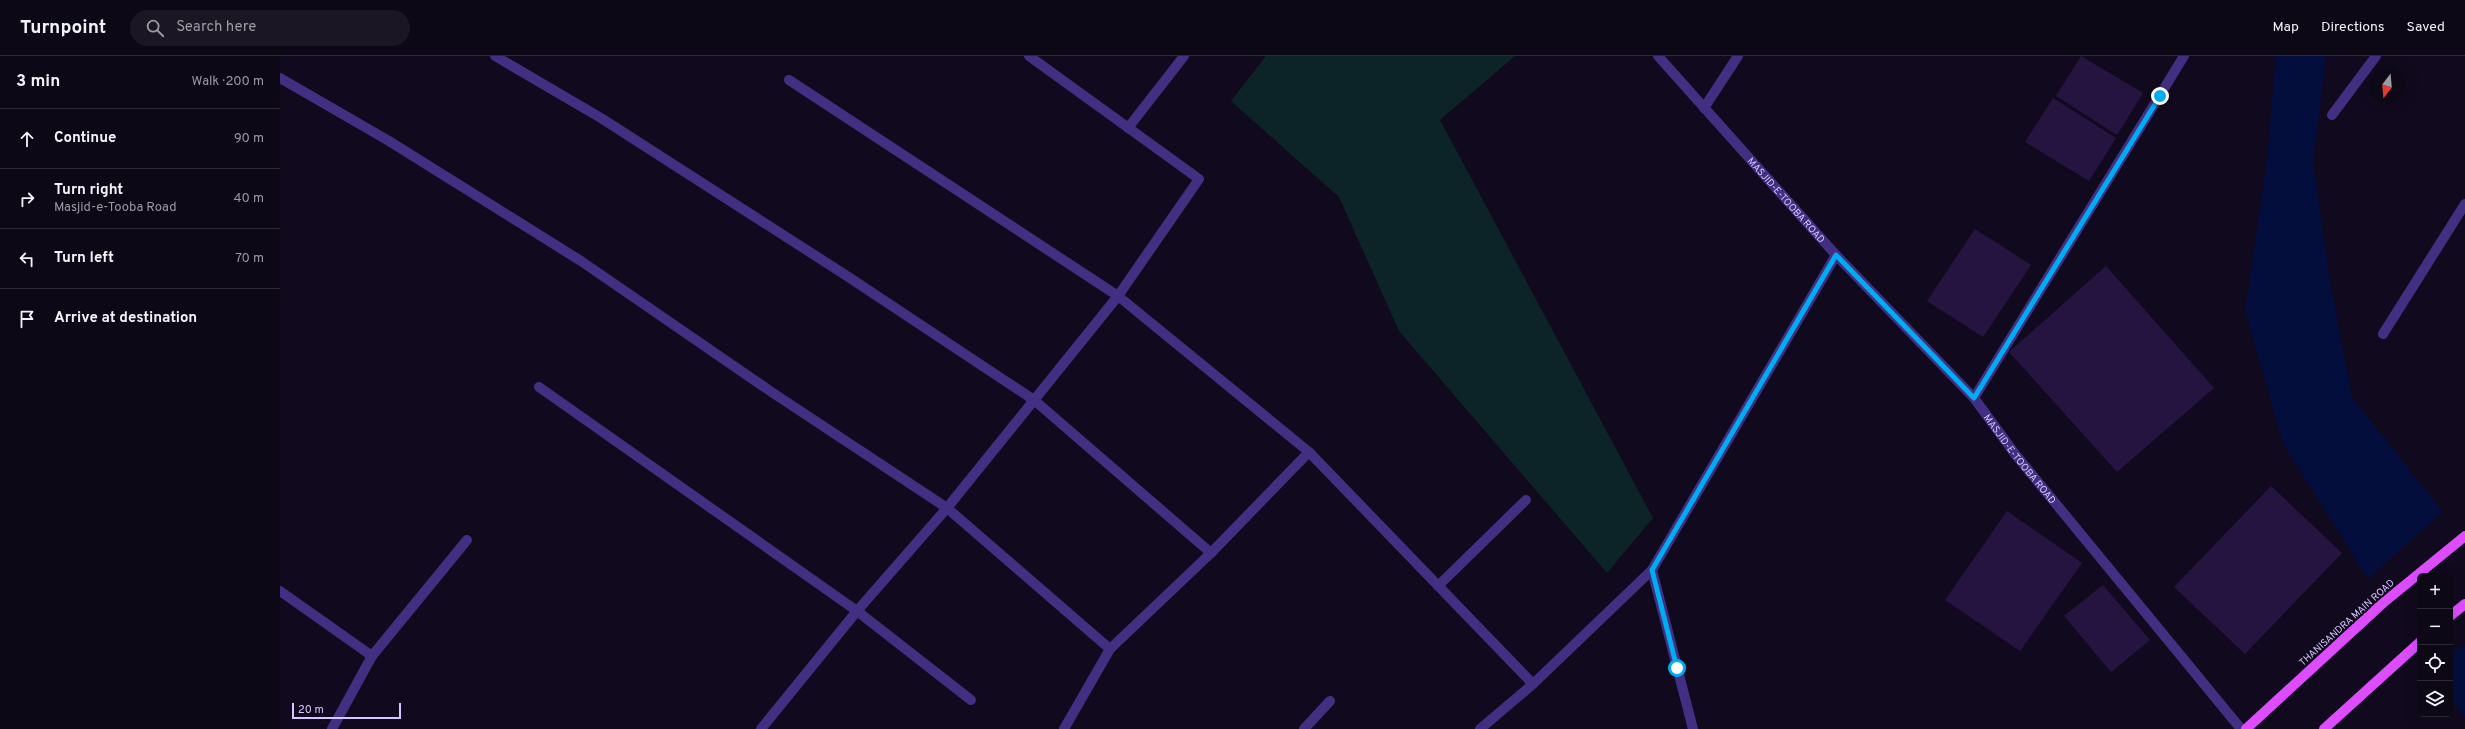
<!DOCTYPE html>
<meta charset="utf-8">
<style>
:root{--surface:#0d0816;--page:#1b1623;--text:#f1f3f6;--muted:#9a9aa1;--line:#2d2935}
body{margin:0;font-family:Overpass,sans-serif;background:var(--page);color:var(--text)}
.controls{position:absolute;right:12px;bottom:12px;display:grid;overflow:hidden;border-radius:6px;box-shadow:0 4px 16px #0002}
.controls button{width:36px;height:36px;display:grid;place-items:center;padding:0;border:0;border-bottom:1px solid var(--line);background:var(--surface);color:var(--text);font:20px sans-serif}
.compass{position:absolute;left:2089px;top:12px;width:36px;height:36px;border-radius:50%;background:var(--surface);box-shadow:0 4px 16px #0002;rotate:196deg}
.scale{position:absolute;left:12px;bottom:10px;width:109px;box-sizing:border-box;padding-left:4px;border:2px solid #d7c6ff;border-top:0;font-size:11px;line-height:14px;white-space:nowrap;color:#d7c6ff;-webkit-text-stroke:3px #110a1e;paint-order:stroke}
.stop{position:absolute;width:12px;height:12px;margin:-9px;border:3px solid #00acf1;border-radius:50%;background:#fff}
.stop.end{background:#00acf1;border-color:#fff;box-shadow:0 1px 4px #0008}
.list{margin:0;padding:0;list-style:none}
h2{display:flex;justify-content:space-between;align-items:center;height:52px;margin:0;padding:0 16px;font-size:17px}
h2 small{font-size:13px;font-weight:400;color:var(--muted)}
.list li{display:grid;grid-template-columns:26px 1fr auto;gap:12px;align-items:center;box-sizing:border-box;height:60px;padding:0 16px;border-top:1px solid var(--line)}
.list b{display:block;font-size:15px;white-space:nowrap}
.list p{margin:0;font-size:13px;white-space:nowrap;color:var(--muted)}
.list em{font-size:13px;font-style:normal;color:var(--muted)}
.icon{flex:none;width:22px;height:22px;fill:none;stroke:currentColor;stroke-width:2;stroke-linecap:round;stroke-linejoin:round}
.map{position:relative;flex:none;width:2185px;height:673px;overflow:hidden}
header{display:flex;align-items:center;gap:24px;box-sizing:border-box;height:56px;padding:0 20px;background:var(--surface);border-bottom:1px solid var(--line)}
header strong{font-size:19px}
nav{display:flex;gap:22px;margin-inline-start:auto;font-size:14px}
.search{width:280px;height:36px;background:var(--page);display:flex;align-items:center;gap:10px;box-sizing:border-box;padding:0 14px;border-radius:22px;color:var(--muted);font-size:15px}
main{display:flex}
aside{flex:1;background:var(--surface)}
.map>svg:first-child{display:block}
.green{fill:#0c2428}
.water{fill:#040e3c}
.building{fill:#251440}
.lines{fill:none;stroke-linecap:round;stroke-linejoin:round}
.lane{stroke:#422f82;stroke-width:10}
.street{stroke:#422f82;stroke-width:10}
.primary{stroke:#dd4dff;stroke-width:10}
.route{stroke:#00acf1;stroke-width:5}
.labels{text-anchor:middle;stroke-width:4;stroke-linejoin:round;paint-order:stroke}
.street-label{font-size:10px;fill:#d7c6ff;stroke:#110a1e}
</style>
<header>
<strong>Turnpoint</strong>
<div class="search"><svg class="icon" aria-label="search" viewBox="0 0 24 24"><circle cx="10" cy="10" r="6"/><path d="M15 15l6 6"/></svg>Search here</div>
<nav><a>Map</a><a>Directions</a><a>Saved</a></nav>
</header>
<main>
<aside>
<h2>3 min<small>Walk · 200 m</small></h2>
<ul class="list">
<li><svg class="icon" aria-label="ahead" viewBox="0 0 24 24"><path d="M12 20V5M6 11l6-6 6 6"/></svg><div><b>Continue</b></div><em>90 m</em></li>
<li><svg class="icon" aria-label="right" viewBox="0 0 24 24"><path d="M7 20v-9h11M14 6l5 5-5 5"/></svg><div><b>Turn right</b><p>Masjid-e-Tooba Road</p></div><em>40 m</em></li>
<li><svg class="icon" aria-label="left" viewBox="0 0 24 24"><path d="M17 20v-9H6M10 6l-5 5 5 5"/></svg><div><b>Turn left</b></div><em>70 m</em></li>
<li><svg class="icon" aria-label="arrive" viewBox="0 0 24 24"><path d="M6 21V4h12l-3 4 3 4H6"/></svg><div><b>Arrive at destination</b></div></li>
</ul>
</aside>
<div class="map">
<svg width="2185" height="673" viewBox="0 0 2185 673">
<rect width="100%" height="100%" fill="#110a1e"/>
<polygon class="green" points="986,0 1235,0 1160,64 1373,462 1327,517 1119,275 1059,141 951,45"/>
<g class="water">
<polygon points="1996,0 2046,0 2033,105 2049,219 2072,341 2163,456 2088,523 2003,388 1965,254 1986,112"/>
<polygon points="2185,588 2185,661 2170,642 2170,597"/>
</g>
<g class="building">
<polygon points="1801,0 1863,37 1837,79 1776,40"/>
<polygon points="1773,42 1836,82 1809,125 1745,86"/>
<polygon points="1695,173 1751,209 1703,281 1647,245"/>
<polygon points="1826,210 1934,332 1837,416 1729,296"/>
<polygon points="1991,430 2062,497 1965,598 1894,531"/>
<polygon points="1727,455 1802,507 1740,595 1665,544"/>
<polygon points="1823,529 1870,584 1831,616 1784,560"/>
</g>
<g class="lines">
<polyline class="lane" points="1372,514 1413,673"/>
<g class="street">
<polyline points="215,0 321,62 567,220 754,344 931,497"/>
<path id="s1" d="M 1378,0 L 1556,199 L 1694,342 L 1735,398 L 1961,673"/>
<polyline points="0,22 109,85 301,205 493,337 667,452 830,593"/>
<polyline points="509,24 838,240 1029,396 1253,628"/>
<polyline points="1424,52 1458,0"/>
<polyline points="2052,59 2096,0"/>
<polyline points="848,72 904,0"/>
<polyline points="2103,278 2185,148"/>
<polyline points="259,331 577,555 691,644"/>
<polyline points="1694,342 1904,0"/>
<polyline points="1158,530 1246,444"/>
<polyline points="0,535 92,600"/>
<polyline points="52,673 92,600 187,484"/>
<polyline points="481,673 577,555 667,452 838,240 919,123 749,0"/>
<polyline points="784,673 830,593 931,497 1029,396"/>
<polyline points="1024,673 1050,645"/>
<polyline points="1200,673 1253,628 1372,514 1556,199"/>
</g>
<g class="primary">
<polyline points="2170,560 2185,548"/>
<polyline points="1966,673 2103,547 2185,480"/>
<polyline points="2044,673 2140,586"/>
</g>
</g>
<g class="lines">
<polyline class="route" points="1397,612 1372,514 1556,199 1694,342 1880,40"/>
</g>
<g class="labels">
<g class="street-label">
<text dy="4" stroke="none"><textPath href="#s1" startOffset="193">MASJID-E-TOOBA ROAD</textPath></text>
<text dy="4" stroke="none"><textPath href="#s1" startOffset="542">MASJID-E-TOOBA ROAD</textPath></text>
<text transform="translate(2066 566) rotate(-42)" y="4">THANISANDRA MAIN ROAD</text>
</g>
</g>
</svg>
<div class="controls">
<button>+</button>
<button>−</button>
<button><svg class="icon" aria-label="locate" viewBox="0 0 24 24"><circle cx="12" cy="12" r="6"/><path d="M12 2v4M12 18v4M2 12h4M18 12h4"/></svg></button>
<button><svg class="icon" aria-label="layers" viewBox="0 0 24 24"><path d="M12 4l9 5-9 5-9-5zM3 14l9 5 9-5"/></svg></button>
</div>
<svg class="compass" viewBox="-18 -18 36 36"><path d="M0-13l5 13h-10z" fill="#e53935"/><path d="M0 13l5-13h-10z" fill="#9a9aa1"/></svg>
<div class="scale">20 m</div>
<div class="stop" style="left:1397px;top:612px"></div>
<div class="stop end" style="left:1880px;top:40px"></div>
</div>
</main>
